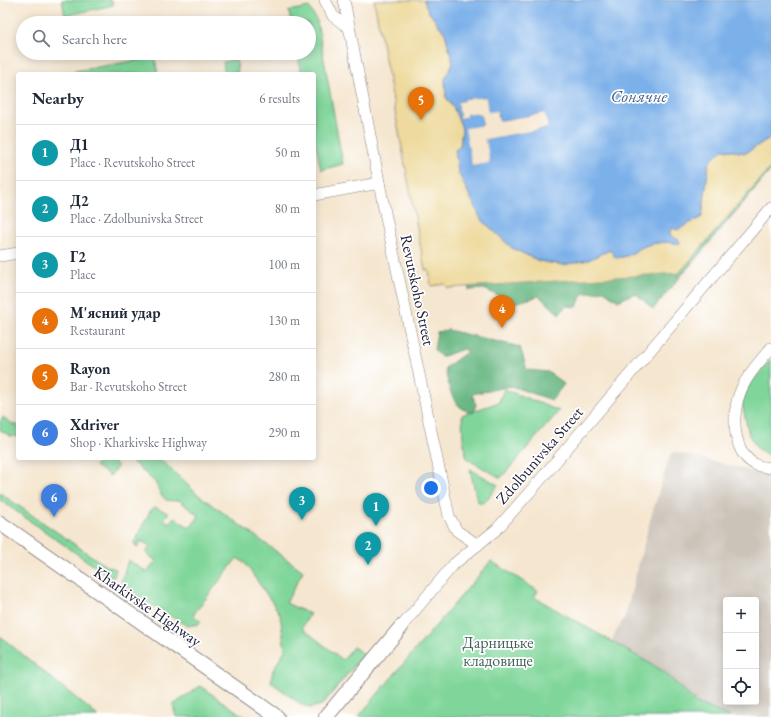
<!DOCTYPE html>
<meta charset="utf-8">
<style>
:root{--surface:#fff;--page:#f6f6f7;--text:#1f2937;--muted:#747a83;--line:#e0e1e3;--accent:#2563eb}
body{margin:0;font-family:"EB Garamond",serif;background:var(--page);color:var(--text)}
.controls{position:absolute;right:12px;bottom:12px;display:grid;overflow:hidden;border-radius:4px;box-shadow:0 2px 10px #0003}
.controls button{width:36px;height:36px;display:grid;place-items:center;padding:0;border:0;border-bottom:1px solid var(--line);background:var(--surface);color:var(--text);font:20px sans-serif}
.you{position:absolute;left:431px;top:488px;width:14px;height:14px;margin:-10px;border:3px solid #fff;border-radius:50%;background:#1a73e8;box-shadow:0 0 0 6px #1a73e833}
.badge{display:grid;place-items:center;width:26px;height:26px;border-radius:50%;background:var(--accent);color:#fff;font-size:13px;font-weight:700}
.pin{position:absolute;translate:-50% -33px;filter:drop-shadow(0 1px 2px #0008)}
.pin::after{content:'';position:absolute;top:21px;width:14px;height:12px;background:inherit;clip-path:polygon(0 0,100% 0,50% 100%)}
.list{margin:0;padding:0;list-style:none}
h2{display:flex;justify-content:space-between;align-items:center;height:52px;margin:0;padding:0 16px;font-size:17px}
h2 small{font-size:13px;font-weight:400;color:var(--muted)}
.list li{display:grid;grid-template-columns:26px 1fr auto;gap:12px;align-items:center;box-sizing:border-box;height:56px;padding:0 16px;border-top:1px solid var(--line)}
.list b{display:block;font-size:15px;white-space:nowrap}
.list p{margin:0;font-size:13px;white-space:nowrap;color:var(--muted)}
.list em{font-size:13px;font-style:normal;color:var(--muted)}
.icon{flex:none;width:22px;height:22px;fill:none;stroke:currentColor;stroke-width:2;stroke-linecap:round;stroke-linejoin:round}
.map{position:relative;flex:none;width:771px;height:717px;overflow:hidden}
.search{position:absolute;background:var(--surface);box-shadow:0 2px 10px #0003;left:16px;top:16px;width:300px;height:44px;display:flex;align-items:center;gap:10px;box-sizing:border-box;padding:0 14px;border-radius:22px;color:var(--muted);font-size:15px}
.panel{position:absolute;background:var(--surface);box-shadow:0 2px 10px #0003;left:16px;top:72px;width:300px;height:388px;border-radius:4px}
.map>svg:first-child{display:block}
.industrial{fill:#cbc3b8;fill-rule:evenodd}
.green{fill:#80d69a;stroke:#517c6a}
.forest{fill:#68b782;stroke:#456c5e}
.sand{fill:#eeda9e;stroke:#887e6c}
.water{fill:#7bb0e9;stroke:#4e6992;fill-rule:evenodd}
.pier{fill:#f5e6cf;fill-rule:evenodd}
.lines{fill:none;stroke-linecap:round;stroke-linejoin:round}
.minor-casing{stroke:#8c8485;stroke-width:12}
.major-casing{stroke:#8c8485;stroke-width:16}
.minor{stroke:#fff;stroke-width:11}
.major{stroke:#fff;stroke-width:14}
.labels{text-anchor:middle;stroke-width:3.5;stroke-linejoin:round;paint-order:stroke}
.street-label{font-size:16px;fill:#22223b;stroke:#fff}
.park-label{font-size:16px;fill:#43615c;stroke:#fff}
.water-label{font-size:17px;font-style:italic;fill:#465b81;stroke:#fff}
</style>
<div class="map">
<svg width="771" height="717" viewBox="0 0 771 717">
<rect width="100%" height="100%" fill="#fff"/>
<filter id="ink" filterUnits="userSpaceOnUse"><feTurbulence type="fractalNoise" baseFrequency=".025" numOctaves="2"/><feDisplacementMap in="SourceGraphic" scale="8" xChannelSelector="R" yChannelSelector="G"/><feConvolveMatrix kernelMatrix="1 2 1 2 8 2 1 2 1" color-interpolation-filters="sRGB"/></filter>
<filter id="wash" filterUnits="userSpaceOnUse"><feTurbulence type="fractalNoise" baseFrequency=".012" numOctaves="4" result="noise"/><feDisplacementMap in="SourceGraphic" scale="16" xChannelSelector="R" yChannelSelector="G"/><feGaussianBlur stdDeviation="0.9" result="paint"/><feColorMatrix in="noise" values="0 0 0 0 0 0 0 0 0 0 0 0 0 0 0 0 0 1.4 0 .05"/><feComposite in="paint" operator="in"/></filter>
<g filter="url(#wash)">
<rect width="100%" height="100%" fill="#f5e6cf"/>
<path class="industrial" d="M 676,452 L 771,476 L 771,717 L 731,717 L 696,703 L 663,671 L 611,641 L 625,616 L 651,517 L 671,453 ZM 726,600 L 756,600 L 756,702 L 726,702 Z"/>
<g class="green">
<polygon points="62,0 111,0 113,5 65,16"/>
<polygon points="309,7 317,21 343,164 321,170 314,136 314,74 302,74 297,53 309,53 309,23 291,23 289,11"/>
<polygon points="155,57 158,74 58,74"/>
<polygon points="236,59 238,72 225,74 223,62"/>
<polygon points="771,359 771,457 757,448 749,435 742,403 749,385"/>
<polygon points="504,389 559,411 501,478 467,459 463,438 462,415 499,402"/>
<polygon points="3,417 14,425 18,425 18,437 10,436 0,430 0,422"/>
<polygon points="92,458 109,458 118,466 110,476 95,466 98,462"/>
<polygon points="128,458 159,458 196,493 303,571 286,603 310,614 302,628 343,660 353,647 364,654 322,705 310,708 302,705 271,682 273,670 285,650 280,614 245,563 237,558 193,615 201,622 199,624 188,626 184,624 137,596 121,583 128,560 147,572 156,561 146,553 150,546 141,541 137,547 134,544 150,511 155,507 169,513 164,519 169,523 174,517 190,528 199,516 179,500 173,501 166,500 161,495 155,482"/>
<polygon points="470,469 498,485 486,501 482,503 477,501"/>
<polygon points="0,493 106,566 116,569 114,577 110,577 0,500"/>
<polygon points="491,561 538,591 534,597 663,671 696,703 731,717 358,717"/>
<polygon points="0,636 99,717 0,717"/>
<polygon points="200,686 245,717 176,717 173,705"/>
</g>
<g class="forest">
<polygon points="771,128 771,170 653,309 635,293 618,301 604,291 582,294 577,307 566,306 559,314 539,296 515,303 484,289 469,290 463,239 470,208 508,235 703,159 717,142 724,151"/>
<path d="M 448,330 L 520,347 L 527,370 L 548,372 L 564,384 L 552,400 L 511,386 L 472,394 L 476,405 L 473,413 C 451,408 449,387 445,368 L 468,351 L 463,349 L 441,357 L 434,350 L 437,332 Z"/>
</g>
<path class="sand" d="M 374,0 L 424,0 L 428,11 L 445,33 L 453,63 L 445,79 L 446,97 L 454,109 L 462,128 L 460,147 L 512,248 L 539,261 L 563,265 L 588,260 L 610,250 L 616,258 C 630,256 628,255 639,249 C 650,242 667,241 679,244 L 680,241 L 669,235 L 672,228 L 702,217 L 709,163 L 723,149 L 746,153 L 771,137 L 771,167 L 679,273 L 448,288 L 445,284 L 431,286 L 429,270 L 425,270 Z"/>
<path class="water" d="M 424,0 L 771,0 L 771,137 L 746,153 L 723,149 L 709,163 L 702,217 L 677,230 L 672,228 L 669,234 L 680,241 L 679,244 C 667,241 650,242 639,249 C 627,256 630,256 616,258 L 610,250 L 588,260 L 563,265 L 539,261 L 512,248 L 481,219 L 458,172 L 455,150 L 460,147 L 462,128 L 454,109 L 446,97 L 445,79 L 453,63 L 445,33 L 428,11 ZM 486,97 L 488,113 L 497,111 L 499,121 L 545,113 L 548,128 L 485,139 L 490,162 L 472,166 L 466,128 L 483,125 L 481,115 L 479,113 L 466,114 L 466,117 L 460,118 L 458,102 L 464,101 L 464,99 Z"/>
<path class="pier" d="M 486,97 L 488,112 L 497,111 L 499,121 L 545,113 L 548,128 L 486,139 L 490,163 L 472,166 L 465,128 L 483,125 L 481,115 L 479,115 L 478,113 L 466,114 L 466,117 L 460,118 L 458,102 L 464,101 L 464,99 ZM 484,99 L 486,114 L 495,113 L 498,123 L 544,115 L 545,126 L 485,137 L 487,161 L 474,163 L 468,129 L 484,126 L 483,114 L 478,111 L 465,112 L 462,116 L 460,104 L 465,103 L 466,101 Z"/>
</g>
<g filter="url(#ink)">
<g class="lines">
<g class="minor-casing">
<g id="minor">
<polyline points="325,0 333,16 349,28"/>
<polyline points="344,0 384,208 449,516 457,531 478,545"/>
<polyline points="314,195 379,183"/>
<polyline points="0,256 18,253"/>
<path d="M 771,348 C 760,361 748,374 741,390 C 731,412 731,456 759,466 C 763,467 767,467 771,468"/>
<polyline points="401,627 454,564 497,529 535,486 771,208"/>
</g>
</g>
<g class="major-casing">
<g id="major">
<polyline points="0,523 277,717"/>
<polyline points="326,717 401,627"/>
</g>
</g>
<use href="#minor" class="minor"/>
<use href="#major" class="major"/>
</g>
</g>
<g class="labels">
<g class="street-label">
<text transform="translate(418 290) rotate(78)" y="6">Revutskoho Street</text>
<text transform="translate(539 455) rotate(-49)" y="6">Zdolbunivska Street</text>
<text transform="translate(148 606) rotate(35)" y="6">Kharkivske Highway</text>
</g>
<g class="park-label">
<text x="498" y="648">Дарницьке<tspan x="498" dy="18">кладовище</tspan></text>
</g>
<g class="water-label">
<text x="639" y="102">Сонячне</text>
</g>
</g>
</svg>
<div class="controls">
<button>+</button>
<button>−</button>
<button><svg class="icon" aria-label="locate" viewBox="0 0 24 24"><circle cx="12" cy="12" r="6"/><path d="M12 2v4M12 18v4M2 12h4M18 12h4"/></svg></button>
</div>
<div class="you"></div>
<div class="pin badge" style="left:376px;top:526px;background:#0f9aa8">1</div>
<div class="pin badge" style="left:368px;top:565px;background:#0f9aa8">2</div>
<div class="pin badge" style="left:302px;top:520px;background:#0f9aa8">3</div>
<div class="pin badge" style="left:502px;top:328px;background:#e8710a">4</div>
<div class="pin badge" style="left:421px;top:120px;background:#e8710a">5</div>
<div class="pin badge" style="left:54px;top:517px;background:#3f7fe0">6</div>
<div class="search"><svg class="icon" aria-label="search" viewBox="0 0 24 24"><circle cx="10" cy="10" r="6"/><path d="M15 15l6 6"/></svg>Search here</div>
<section class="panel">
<h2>Nearby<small>6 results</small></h2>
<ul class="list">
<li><span class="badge" style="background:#0f9aa8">1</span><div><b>Д1</b><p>Place · Revutskoho Street</p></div><em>50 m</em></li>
<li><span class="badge" style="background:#0f9aa8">2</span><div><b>Д2</b><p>Place · Zdolbunivska Street</p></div><em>80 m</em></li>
<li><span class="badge" style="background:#0f9aa8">3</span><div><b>Г2</b><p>Place</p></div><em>100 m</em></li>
<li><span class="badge" style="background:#e8710a">4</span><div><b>М'ясний удар</b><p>Restaurant</p></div><em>130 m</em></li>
<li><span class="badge" style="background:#e8710a">5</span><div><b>Rayon</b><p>Bar · Revutskoho Street</p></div><em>280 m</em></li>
<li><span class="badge" style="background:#3f7fe0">6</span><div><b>Xdriver</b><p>Shop · Kharkivske Highway</p></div><em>290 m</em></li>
</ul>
</section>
</div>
